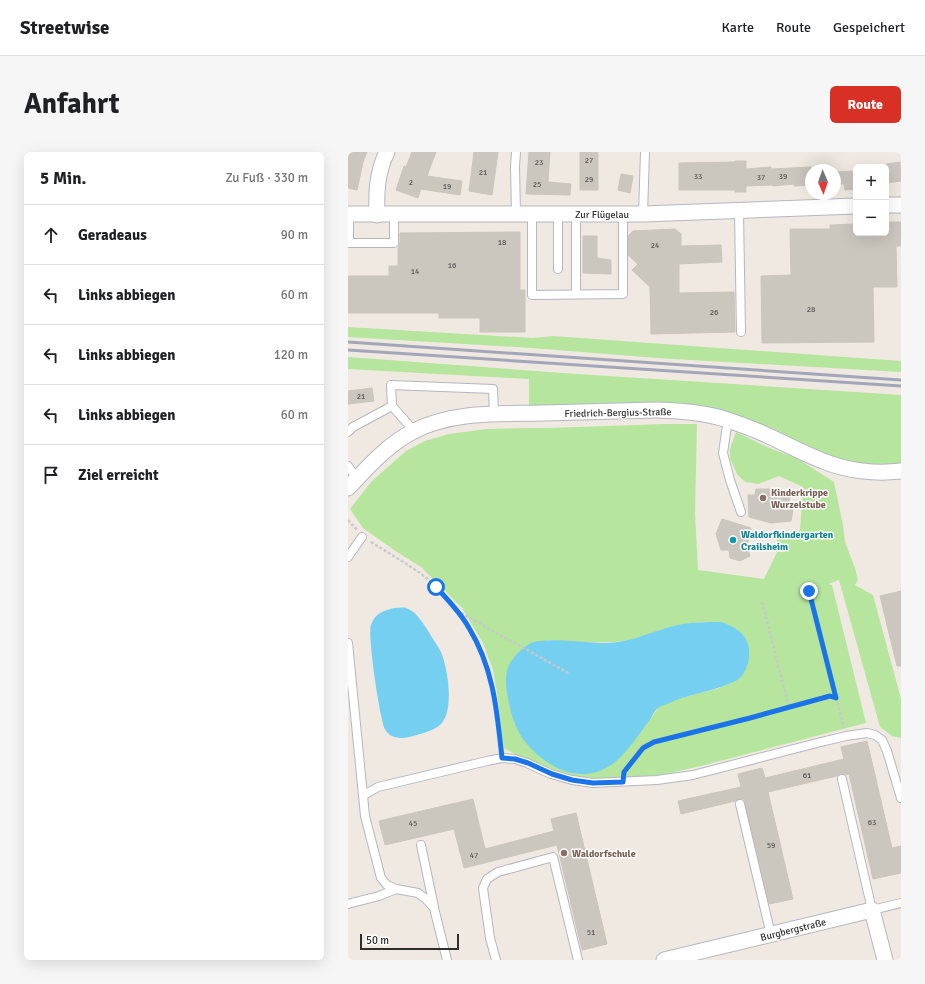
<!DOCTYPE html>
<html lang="de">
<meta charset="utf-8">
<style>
:root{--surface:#fff;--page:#f6f6f6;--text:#202124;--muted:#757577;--line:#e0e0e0;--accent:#d93025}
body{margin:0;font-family:Signika,sans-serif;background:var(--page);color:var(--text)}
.controls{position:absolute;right:12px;top:12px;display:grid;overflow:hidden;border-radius:6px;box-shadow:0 4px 16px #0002}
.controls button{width:36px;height:36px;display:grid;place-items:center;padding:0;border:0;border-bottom:1px solid var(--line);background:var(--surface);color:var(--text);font:20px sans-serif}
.compass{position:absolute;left:457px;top:12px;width:36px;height:36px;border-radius:50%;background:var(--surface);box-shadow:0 4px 16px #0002;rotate:178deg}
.scale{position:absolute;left:12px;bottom:10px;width:99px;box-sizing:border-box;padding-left:4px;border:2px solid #2e2e2e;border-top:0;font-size:11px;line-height:14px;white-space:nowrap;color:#2e2e2e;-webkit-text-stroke:3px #fff;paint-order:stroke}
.stop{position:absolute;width:12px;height:12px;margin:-9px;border:3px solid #1a73e8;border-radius:50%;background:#fff}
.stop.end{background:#1a73e8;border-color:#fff;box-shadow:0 1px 4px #0008}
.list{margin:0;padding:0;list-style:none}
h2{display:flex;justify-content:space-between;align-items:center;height:52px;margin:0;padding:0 16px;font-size:17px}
h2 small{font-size:13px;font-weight:400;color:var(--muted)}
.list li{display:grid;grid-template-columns:26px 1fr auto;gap:12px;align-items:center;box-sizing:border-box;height:60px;padding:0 16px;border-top:1px solid var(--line)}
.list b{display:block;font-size:15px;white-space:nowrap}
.list em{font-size:13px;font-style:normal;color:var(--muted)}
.icon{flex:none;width:22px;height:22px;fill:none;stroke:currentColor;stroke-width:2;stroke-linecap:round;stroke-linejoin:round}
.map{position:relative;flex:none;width:553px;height:808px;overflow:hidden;border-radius:6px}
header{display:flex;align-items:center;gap:24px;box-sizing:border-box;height:56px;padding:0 20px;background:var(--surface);border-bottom:1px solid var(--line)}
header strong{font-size:19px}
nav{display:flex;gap:22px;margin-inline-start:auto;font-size:14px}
.intro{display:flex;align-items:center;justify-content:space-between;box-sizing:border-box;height:96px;padding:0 24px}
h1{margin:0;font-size:28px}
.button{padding:10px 18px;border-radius:6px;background:var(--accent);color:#fff;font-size:14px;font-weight:700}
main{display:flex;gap:24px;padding:0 24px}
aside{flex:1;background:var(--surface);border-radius:6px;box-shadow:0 4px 16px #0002}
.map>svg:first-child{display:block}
.green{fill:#b6e59e;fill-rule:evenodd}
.water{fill:#75cff0}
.building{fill:#cbc7bf;stroke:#cbc5ba}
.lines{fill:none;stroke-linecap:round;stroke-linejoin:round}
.service-casing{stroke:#b4b7c1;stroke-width:10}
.minor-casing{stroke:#b4b7c1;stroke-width:17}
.path{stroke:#c9c9c9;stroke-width:2.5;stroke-dasharray:3 2;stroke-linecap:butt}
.service{stroke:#fff;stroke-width:8}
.minor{stroke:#fff;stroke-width:15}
.rail{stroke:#a3a6b8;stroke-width:3}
.route{stroke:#1a73e8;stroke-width:5}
.education-dot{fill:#8d6e63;stroke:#fff;stroke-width:1.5}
.culture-dot{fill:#0f9aa8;stroke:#fff;stroke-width:1.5}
.labels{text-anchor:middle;stroke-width:3;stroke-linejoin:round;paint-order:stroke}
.number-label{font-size:8px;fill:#555452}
.street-label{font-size:10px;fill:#2e2e2e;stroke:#fff}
.education-label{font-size:10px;font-weight:bold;fill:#785e54;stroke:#fff;text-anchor:start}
.culture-label{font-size:10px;font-weight:bold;fill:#0d838f;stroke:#fff;text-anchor:start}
</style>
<header>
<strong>Streetwise</strong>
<nav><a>Karte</a><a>Route</a><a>Gespeichert</a></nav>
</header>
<div class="intro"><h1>Anfahrt</h1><a class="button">Route</a></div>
<main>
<aside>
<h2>5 Min.<small>Zu Fuß · 330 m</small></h2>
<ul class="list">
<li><svg class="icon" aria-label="ahead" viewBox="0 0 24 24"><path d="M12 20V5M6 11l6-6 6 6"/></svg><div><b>Geradeaus</b></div><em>90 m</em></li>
<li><svg class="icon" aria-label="left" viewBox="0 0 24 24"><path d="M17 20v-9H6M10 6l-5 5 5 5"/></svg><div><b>Links abbiegen</b></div><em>60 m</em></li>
<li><svg class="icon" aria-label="left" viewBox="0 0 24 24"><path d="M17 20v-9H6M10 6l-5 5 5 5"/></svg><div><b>Links abbiegen</b></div><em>120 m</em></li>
<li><svg class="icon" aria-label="left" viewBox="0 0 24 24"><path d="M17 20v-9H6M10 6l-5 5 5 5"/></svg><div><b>Links abbiegen</b></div><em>60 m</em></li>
<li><svg class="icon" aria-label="arrive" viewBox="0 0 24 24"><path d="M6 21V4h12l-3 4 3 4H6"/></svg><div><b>Ziel erreicht</b></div></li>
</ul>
</aside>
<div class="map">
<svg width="553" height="808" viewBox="0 0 553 808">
<rect width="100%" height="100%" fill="#efe9e1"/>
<g class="green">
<polygon points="0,175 185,186 205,184 553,209 553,220 309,206 184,196 0,185"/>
<polygon points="0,205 214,221 553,243 553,313 541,314 509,311 480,306 429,278 382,263 181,256 181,227 0,217"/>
<path d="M 317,272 L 349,272 L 347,361 L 350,418 L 416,427 L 430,398 L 428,382 L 452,379 L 455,335 L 431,324 L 410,332 L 397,330 L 389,322 L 382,306 L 382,297 L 388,280 L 419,295 L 450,307 L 486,330 L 495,373 L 497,390 L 507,416 L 510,428 L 507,433 L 525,443 L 553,547 L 553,586 L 544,584 L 532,575 L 491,428 L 480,432 L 484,433 L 518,571 L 353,614 L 313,623 L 280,625 L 256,627 L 222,624 L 165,601 L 156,596 L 149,541 L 145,518 L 135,491 L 114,456 L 73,415 L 46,398 L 15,376 L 2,357 L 24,329 L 58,299 L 77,289 L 101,282 L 139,277 L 178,276 L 200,276 ZM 373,470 L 372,536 L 325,548 L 311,555 L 278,599 L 198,488 C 224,489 255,493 281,488 C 298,485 313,476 330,473 C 345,470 359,470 373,470 Z"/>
</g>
<g class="water">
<path d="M 46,456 C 50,456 55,455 58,456 C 68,459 73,469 79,477 C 83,485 89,492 93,500 C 100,517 107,560 92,573 C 86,579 63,585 55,586 C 47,586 40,584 37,577 C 32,568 19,481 23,473 C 27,461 35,459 46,456 Z"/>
<path d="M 373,470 C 387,475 399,481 401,497 C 402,508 399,519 391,527 C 388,529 383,531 380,532 C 360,541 338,542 319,552 C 316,553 312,554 310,556 C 306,559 304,565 301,569 C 290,583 278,603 263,613 C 255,618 246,622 236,622 C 212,623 186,604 173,584 C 167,574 163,562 161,551 C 158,539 156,524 161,513 C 166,504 173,497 181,492 C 194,484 240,491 257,491 C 282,491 305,479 329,473 C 343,470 359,470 373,470 Z"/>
</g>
<g class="building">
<polygon points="0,0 19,0 15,10 9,38 0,36"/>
<polygon points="64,0 88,0 79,24 114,29 112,43 73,37 70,46 48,38 56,14 58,15"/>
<polygon points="126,0 150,0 144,43 121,39"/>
<polygon points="181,0 202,0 200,30 223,32 222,43 178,42"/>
<rect x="232" y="0" width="18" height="38"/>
<polygon points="387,9 398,9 398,17 423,15 423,17 463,15 463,33 446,34 446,32 425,34 424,33 398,34 398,40 387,40 387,38 331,38 331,11 387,10"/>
<polygon points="552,10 553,29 538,31 538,12"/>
<polygon points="508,19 508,37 497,38 496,32 487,32 487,20"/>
<polygon points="273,22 285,24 282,41 270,38"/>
<polygon points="538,70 553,70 553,94 548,94 549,135 525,135 526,190 414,191 413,124 443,123 442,77 482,77 482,73 508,72 508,81 538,81"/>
<polygon points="327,77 333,82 333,94 373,93 374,110 331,112 331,141 386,140 387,180 303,182 302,135 284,118 290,112 280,103 280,84 285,79"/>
<polygon points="172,80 172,138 177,138 177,180 132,180 132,166 91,166 91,161 0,161 0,124 41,124 41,114 50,114 50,95 52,91 52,81"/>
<polygon points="235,84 249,84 249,106 263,108 263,122 235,121"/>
<polygon points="24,236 26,249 0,252 0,239"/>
<polygon points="408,337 426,337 442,343 441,351 446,352 443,369 423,371 401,365 400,343 407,343"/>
<polygon points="374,367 403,376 399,394 402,404 392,409 382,406 381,398 373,398 368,382"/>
<polygon points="553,439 553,514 549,514 532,444"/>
<polygon points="519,589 544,696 553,694 553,721 525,727 501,622 497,623 493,622 489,624 420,640 445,747 421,752 396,647 391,647 387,649 333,662 330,649 393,635 390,622 414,616 417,626 496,607 493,595"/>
<polygon points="125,647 137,697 206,679 203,667 228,661 259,792 234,798 209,693 116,716 106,677 37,693 31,669"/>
</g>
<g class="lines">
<g class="service-casing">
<g id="service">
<polyline points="391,59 393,180"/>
<polyline points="1,62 1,91 46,91 46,63"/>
<polyline points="168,62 167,15 168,0"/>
<polyline points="184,62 184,143 275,142 275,62"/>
<polyline points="228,62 228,142"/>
<polyline points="295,62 297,0"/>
<polyline points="210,117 210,62"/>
<polyline points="44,254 66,279"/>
<polyline points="380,267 375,301 382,328 393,360"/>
<polyline points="0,280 5,275 44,254 43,233 145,237 146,262"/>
<polyline points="0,314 9,327"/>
<polyline points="0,405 14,385"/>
<polyline points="0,491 17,664 33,726 39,733 48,737 70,741 78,747 86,756 99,808"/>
<polyline points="494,627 524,758 553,751"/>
<polyline points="16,643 30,635 139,609 154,606 167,607 179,611 203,622 224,628 245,631 309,628 345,623 473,590 498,584 519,581 527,583 534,588 539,599 553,646"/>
<polyline points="392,652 423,783"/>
<polyline points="73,693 86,755"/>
<polyline points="0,752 31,744 48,737"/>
<polyline points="148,808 142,786 135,736 139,727 150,720 205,705 230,808"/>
</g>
</g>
<g class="minor-casing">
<g id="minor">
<polyline points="538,53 553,53"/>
<polyline points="0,62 295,62 508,54"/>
<path d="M 29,63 C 28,41 29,20 39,0"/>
<path d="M 0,336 C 20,315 40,292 66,279 C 105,259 152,262 195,261 C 232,260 270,259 308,258 C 331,259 357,260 380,268 C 391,272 403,276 414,281 C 435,290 454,301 475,309 C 499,319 528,322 553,319"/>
<polyline points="316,808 524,758 537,808"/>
</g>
</g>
<g class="path">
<polyline points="0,368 9,378"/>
<path d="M 23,390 C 39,400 56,410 72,421 C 113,453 137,495 147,546 C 150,563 151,580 153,598"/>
<polyline points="461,439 496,576"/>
<polyline points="414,450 441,555"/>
<polyline points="113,461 222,522"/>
<polyline points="276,620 295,596 306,590 402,566 482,544 488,546"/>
</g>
<use href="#service" class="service"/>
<use href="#minor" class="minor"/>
<g class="rail">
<polyline points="0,190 553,228"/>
<polyline points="0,198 553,234"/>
</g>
</g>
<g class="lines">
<path class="route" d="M 88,435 C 100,448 113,461 121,476 C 146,517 149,560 154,606 L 167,607 L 180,611 L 204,622 L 224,628 L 245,631 L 275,630 L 276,620 L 295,596 L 306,590 L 402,566 L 482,544 L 488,546 L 461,439"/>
</g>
<g class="education-dot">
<circle cx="415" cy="346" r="4"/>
<circle cx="216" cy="701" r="4"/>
</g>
<circle class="culture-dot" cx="385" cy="388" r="4"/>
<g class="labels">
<g class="number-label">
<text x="241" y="11">27</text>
<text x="191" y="13">23</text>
<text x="135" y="23">21</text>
<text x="350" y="27">33</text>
<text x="435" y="27">39</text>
<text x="413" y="28">37</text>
<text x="241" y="30">29</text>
<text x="63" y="33">2</text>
<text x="189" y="35">25</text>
<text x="99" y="37">19</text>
<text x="154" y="93">18</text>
<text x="307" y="96">24</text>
<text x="104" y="116">16</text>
<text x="67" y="122">14</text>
<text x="463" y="160">28</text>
<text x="366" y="163">26</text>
<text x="13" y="247">21</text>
<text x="459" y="626">61</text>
<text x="524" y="673">63</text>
<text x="65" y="674">45</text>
<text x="423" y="696">59</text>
<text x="126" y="706">47</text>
<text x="243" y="783">51</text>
</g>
<g class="street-label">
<text x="254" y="66">Zur Flügelau</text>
<text transform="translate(270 260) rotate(-1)" y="4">Friedrich-Bergius-Straße</text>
<text transform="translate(445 777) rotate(-14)" y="4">Burgbergstraße</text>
</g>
<g class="education-label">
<text x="423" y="344">Kinderkrippe<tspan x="423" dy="12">Wurzelstube</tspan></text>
<text x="224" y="705">Waldorfschule</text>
</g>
<g class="culture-label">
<text x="393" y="386">Waldorfkindergarten<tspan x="393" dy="12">Crailsheim</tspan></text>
</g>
</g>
</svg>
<div class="controls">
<button>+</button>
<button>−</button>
</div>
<svg class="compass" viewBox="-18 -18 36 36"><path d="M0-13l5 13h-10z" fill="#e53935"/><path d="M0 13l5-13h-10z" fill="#757577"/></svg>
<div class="scale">50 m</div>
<div class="stop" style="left:88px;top:435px"></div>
<div class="stop end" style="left:461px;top:439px"></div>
</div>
</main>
